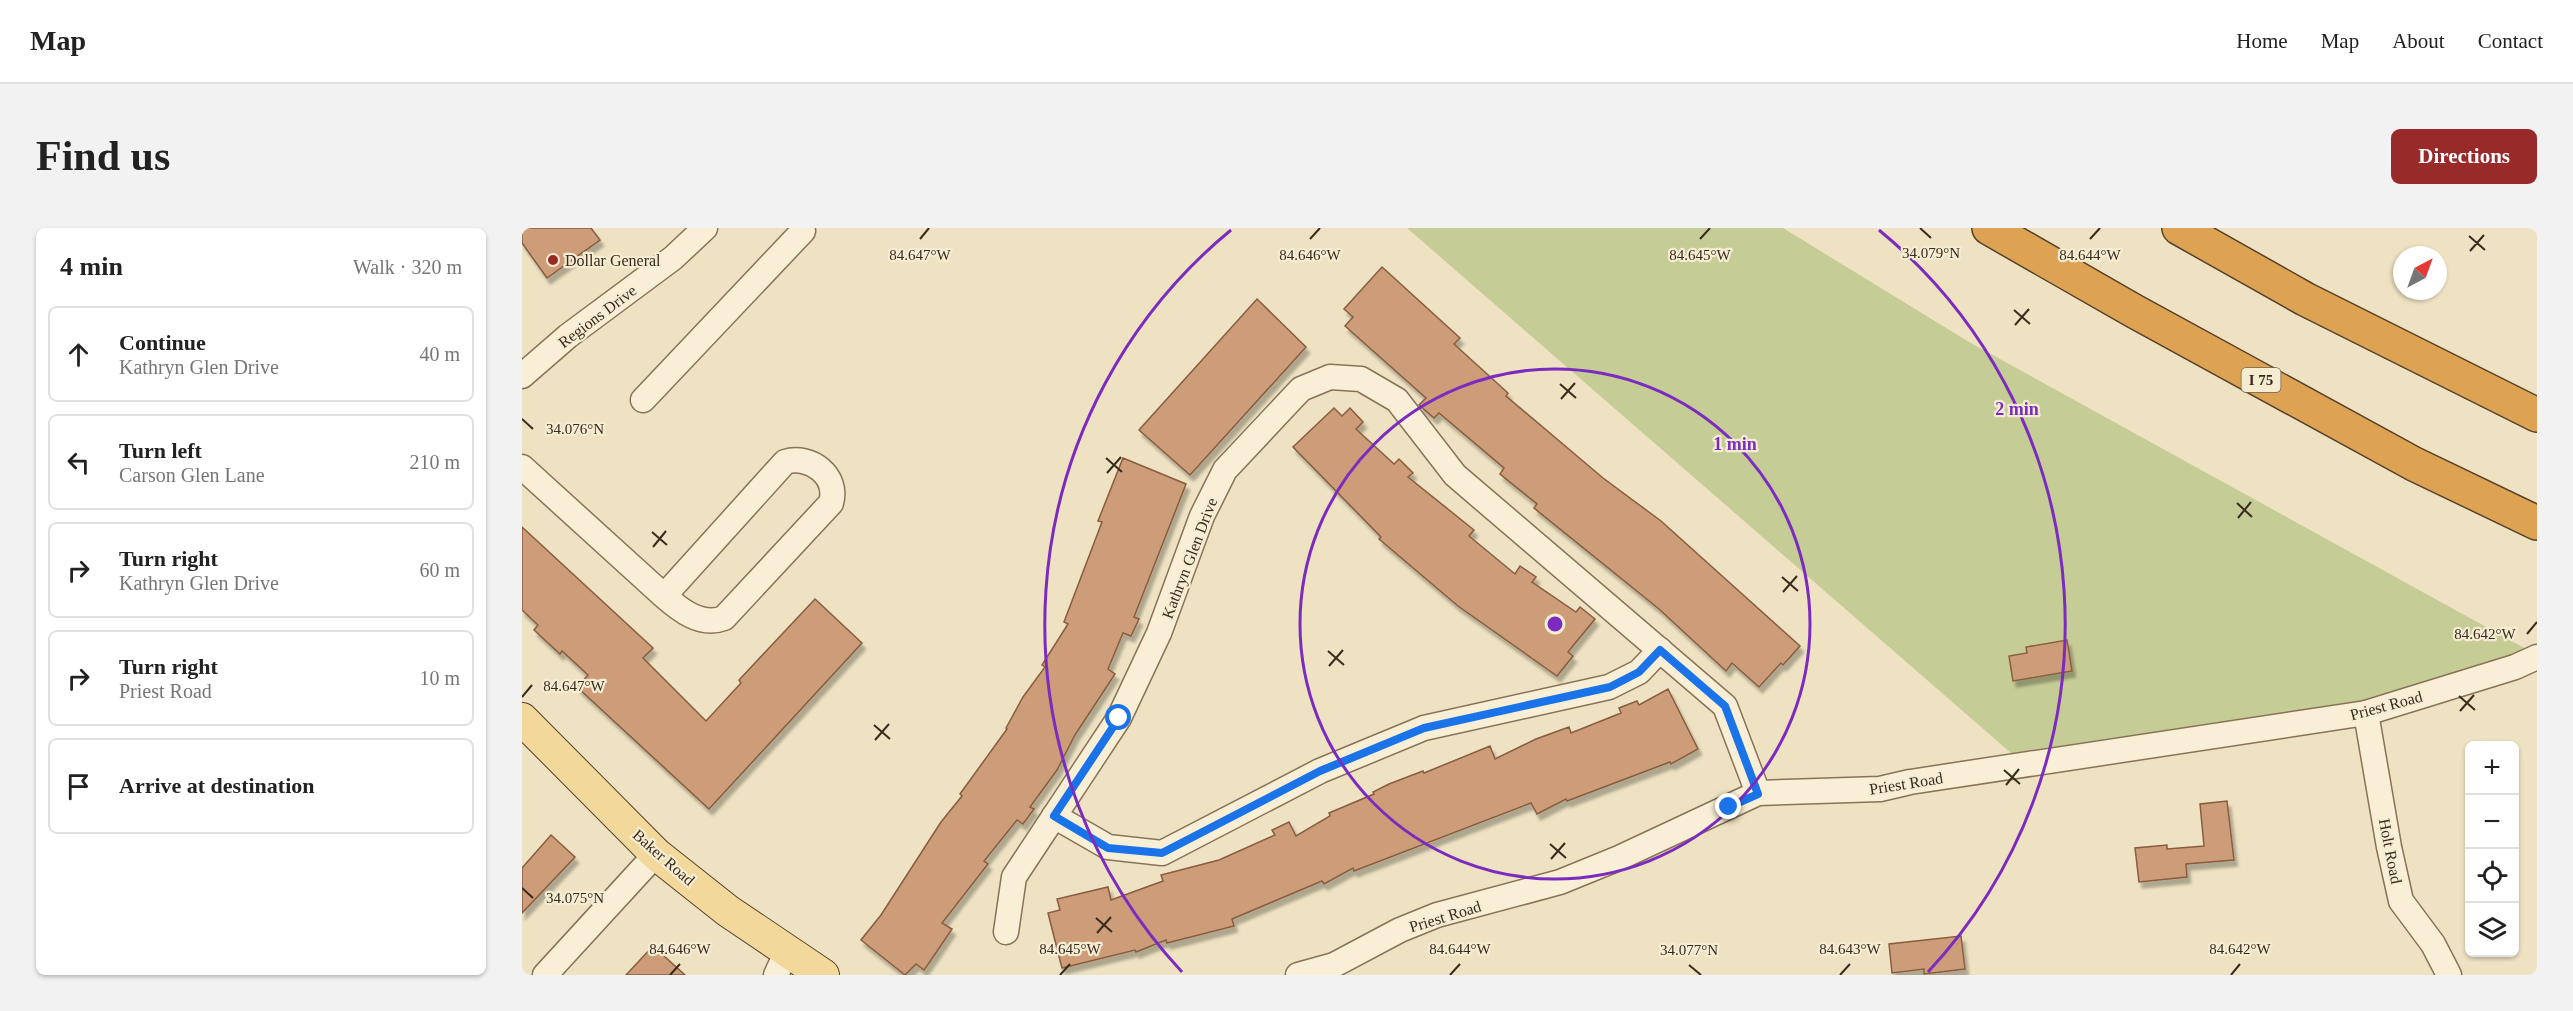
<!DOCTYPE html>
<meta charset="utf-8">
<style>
:root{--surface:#fff;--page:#f2f2f2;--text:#222;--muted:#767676;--line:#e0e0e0;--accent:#982a29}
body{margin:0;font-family:Georgia,serif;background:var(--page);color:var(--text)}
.controls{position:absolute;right:18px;bottom:18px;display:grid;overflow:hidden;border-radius:9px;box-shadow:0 2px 4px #0004}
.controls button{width:54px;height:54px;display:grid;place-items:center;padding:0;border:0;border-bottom:2px solid var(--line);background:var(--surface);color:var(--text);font:30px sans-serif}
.compass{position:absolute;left:1871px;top:18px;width:54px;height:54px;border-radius:50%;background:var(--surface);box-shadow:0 2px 4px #0004;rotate:41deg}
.stop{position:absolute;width:18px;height:18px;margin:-14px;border:4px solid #1a73e8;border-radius:50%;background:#fff}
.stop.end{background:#1a73e8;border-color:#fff;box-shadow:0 2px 6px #0008}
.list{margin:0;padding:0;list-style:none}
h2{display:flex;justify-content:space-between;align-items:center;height:78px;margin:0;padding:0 24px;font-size:26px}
h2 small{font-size:20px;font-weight:400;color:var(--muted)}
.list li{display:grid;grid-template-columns:39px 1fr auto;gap:18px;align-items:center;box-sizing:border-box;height:96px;margin:0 12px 12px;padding:0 12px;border:2px solid var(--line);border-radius:9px}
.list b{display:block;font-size:22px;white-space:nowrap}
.list p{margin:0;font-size:20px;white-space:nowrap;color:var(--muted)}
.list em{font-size:20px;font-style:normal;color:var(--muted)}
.icon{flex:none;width:33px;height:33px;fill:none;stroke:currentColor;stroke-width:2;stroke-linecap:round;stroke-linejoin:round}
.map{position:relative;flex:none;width:2015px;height:747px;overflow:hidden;border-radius:9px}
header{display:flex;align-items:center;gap:36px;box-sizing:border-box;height:84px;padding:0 30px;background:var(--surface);border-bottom:2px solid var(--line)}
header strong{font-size:28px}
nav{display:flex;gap:33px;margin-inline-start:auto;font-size:21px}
.intro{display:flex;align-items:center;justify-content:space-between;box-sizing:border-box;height:144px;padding:0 36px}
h1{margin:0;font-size:42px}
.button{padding:15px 27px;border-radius:9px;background:var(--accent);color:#fff;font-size:21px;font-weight:700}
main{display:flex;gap:36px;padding:0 36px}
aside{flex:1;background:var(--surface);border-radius:9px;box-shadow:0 2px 4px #0004}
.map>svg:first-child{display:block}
.green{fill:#c5cc96}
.building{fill:#cd9c78;stroke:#885d3f;stroke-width:1.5;filter:url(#shadow)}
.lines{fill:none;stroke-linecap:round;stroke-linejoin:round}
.minor-casing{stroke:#887359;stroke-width:27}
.major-casing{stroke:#56412e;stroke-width:34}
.highway-casing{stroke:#56412e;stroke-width:36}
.minor{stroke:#f9efd6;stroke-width:24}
.major{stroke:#f2d89a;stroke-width:32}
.highway{stroke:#dea352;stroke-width:33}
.route{stroke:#1a73e8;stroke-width:8}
.ticks{fill:none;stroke:#382b1d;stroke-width:2}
.ring{fill:none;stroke:#7b2cbf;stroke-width:3}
.poi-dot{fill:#982a29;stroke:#f6ecd2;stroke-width:2}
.labels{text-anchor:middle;stroke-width:4.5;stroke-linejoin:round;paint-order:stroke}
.shield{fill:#f6ecd2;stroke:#716553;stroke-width:1.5}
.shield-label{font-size:15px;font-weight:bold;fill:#382b1d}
.poi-label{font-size:16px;fill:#382b1d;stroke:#f6ecd2;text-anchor:start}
.street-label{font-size:16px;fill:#382b1d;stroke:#f6ecd2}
.ticks-label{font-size:15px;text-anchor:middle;fill:#382b1d;stroke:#f6ecd2;stroke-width:4.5;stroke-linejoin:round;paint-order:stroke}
.centre{fill:#7b2cbf;stroke:#f6ecd2;stroke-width:3}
.ring-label{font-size:18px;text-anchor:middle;font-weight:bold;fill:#7b2cbf;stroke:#f6ecd2;stroke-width:4.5;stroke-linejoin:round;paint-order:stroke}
</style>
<header>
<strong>Map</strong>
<nav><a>Home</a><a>Map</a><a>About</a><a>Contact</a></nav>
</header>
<div class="intro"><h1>Find us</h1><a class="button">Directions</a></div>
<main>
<aside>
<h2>4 min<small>Walk · 320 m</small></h2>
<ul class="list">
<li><svg class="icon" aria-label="ahead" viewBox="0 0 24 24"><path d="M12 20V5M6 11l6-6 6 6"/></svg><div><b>Continue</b><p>Kathryn Glen Drive</p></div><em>40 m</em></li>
<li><svg class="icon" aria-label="left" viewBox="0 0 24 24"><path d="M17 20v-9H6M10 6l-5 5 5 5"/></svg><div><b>Turn left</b><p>Carson Glen Lane</p></div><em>210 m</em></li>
<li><svg class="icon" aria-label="right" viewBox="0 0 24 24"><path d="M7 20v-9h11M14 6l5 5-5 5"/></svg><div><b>Turn right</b><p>Kathryn Glen Drive</p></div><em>60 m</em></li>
<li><svg class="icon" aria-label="right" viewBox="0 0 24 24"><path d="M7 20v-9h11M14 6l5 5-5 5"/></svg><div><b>Turn right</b><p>Priest Road</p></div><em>10 m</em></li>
<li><svg class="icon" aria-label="arrive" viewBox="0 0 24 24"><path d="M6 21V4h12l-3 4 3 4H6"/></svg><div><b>Arrive at destination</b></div></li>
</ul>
</aside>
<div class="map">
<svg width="2015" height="747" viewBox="0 0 2015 747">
<defs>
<filter id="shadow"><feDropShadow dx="3.5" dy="6" stdDeviation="1.5" flood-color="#0004"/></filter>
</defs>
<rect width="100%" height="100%" fill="#eee2c2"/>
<polygon class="green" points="885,0 1261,0 1447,114 2015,427 2015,440 1512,545"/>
<g class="building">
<polygon points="0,0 69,0 78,12 25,50 0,15"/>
<polygon points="860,39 938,110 932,116 986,165 984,168 1081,250 1139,293 1278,418 1261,437 1259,435 1237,459 1210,435 1204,443 1137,381 1012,280 1015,276 978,246 982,240 917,185 912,190 897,177 904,170 823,98 831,89 822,81"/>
<polygon points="735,71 784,119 668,247 617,202"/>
<polygon points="812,180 820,188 828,180 841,194 834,201 872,236 877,231 891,245 886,249 952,302 947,308 993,346 998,338 1014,349 1010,354 1054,384 1058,379 1073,391 1046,424 1051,428 1035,448 936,378 857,311 859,309 771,219"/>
<polygon points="601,230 664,256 612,389 617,391 609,408 601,405 586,441 593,446 553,507 535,542 508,579 512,581 501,596 495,592 462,633 466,636 420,695 430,701 407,735 402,742 394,736 383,747 339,712 359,687 419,594 440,568 438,566 485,501 484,500 501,469 523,439 520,437 546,396 542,394 580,294 576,293"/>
<polygon points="0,299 131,420 121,430 184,493 219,455 217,452 293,371 340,415 187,581 55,459 66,447 40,423 38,426 12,402 16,397 0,382"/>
<polygon points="1545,412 1550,443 1491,453 1487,428 1505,425 1504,419"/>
<polygon points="1146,461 1176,521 1149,536 1148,534 1045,573 1044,571 1015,586 1009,575 832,643 831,640 802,656 800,653 710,691 712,698 645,715 644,712 614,724 613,722 540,740 526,685 538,682 535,671 586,659 589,672 641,653 639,647 697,632 753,607 750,602 767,594 774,608 808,588 807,585 852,566 851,564 867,556 901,543 902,545 968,518 973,531 1014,511 1047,499 1049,505 1099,485 1097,480 1115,473 1117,477"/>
<polygon points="1705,573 1712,632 1664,636 1665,649 1617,654 1613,620 1645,617 1645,621 1682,618 1678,576"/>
<polygon points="29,607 53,629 0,685 0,640"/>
<polygon points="1439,708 1443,741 1402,746 1402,741 1370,745 1367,716"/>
<polygon points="131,718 163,747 104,747"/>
</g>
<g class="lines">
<g class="minor-casing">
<g id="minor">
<polyline points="0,148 46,108 151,30 183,0"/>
<polyline points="121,172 281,3 279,0"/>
<path d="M 0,239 L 142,368 C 158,382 179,399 202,390 L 309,275 C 317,248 288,226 263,234 L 142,368"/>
<polyline points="1844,485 1867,619 1879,673 1911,716 1927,747"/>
<polyline points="532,588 586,619 640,625 798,543 902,500 1087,459 1117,444 1138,422"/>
<polyline points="484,704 492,649 597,490 637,405 680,288 703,242 779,161 808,149 839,151 875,172 933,247 1203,478 1236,565"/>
<polyline points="23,747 134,626"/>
<polyline points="254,747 265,723"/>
<polyline points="776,747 812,737 878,702 915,687 1038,654 1097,630 1236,565 1358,561 1388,554 1844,485 1993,439 2015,429"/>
</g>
</g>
<g class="major-casing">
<polyline id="major" points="0,491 134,626 206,683 301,747"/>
</g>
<g class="highway-casing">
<g id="highway">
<polyline points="1467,0 1612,83 1892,236 2015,295"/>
<polyline points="1657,0 1783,71 2015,187"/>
</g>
</g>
<use href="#minor" class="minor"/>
<use href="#major" class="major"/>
<use href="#highway" class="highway"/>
</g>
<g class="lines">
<polyline class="route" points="597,490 532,588 586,620 640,625 798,543 902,500 1088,459 1117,444 1138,422 1203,478 1236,566 1207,579"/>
</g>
<path class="ticks" d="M 1398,0 L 1409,10M 1947,8 L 1963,22M 398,11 L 407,0M 788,11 L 798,0M 1178,11 L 1188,0M 1568,11 L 1578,0M 1948,23 L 1962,7M 1492,82 L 1508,96M 1493,97 L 1507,81M 1038,156 L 1054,170M 1039,171 L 1053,155M 0,191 L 11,201M 584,230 L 600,244M 585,245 L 599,229M 1715,275 L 1730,289M 1716,290 L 1729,274M 130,304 L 145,317M 131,319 L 144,303M 1260,349 L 1276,363M 1261,364 L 1275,348M 2005,406 L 2015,394M 806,423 L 822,437M 807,438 L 821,422M 1937,468 L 1953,482M 0,469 L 10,457M 1938,483 L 1952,467M 352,497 L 368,511M 353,512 L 367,496M 1482,542 L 1498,556M 1484,557 L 1497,541M 1028,616 L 1044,630M 1029,631 L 1043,615M 0,660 L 11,670M 574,690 L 590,704M 575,705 L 589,689M 1167,737 L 1179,747M 148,747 L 158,736M 538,747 L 548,736M 928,747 L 938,736M 1318,747 L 1328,736M 1709,747 L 1718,736"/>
<g class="ring">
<circle cx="1033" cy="396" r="255"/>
<path d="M660 744A510 510 0 0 1 709 2M1357 2A510 510 0 0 1 1406 744"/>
</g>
<circle class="poi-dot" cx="31" cy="32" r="6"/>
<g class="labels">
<rect class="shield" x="1719.5" y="140" width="39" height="24" rx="4.5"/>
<g class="shield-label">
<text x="1739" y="157">I 75</text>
</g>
<g class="poi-label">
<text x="43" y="38">Dollar General</text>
</g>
<g class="street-label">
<text transform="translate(75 88) rotate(-37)" y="6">Regions Drive</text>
<text transform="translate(667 330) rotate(-69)" y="6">Kathryn Glen Drive</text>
<text transform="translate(1864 477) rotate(-15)" y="6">Priest Road</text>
<text transform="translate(1384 555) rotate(-9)" y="6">Priest Road</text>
<text transform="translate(1869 623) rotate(79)" y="6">Holt Road</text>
<text transform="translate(142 629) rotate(41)" y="6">Baker Road</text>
<text transform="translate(923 688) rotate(-17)" y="6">Priest Road</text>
</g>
</g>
<g class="ticks-label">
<text x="1409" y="30">34.079°N</text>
<text x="398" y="32">84.647°W</text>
<text x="788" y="32">84.646°W</text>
<text x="1178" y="32">84.645°W</text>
<text x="1568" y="32">84.644°W</text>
<text x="53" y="206">34.076°N</text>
<text x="1963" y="411">84.642°W</text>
<text x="52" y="463">84.647°W</text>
<text x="53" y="675">34.075°N</text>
<text x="158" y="726">84.646°W</text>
<text x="548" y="726">84.645°W</text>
<text x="938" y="726">84.644°W</text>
<text x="1328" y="726">84.643°W</text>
<text x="1718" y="726">84.642°W</text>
<text x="1167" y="727">34.077°N</text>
</g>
<circle cx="1033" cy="396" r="9" class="centre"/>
<g class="ring-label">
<text x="1495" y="187">2 min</text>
<text x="1213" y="222">1 min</text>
</g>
</svg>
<div class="controls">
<button>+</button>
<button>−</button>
<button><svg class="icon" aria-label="locate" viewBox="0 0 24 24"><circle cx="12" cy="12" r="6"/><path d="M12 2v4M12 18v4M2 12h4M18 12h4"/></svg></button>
<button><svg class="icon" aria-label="layers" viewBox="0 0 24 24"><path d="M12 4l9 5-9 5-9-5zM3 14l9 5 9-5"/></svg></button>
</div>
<svg class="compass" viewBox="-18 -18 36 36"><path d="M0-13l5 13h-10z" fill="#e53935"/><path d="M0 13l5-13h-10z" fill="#767676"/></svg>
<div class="stop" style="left:597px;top:490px"></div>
<div class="stop end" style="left:1207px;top:579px"></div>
</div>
</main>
